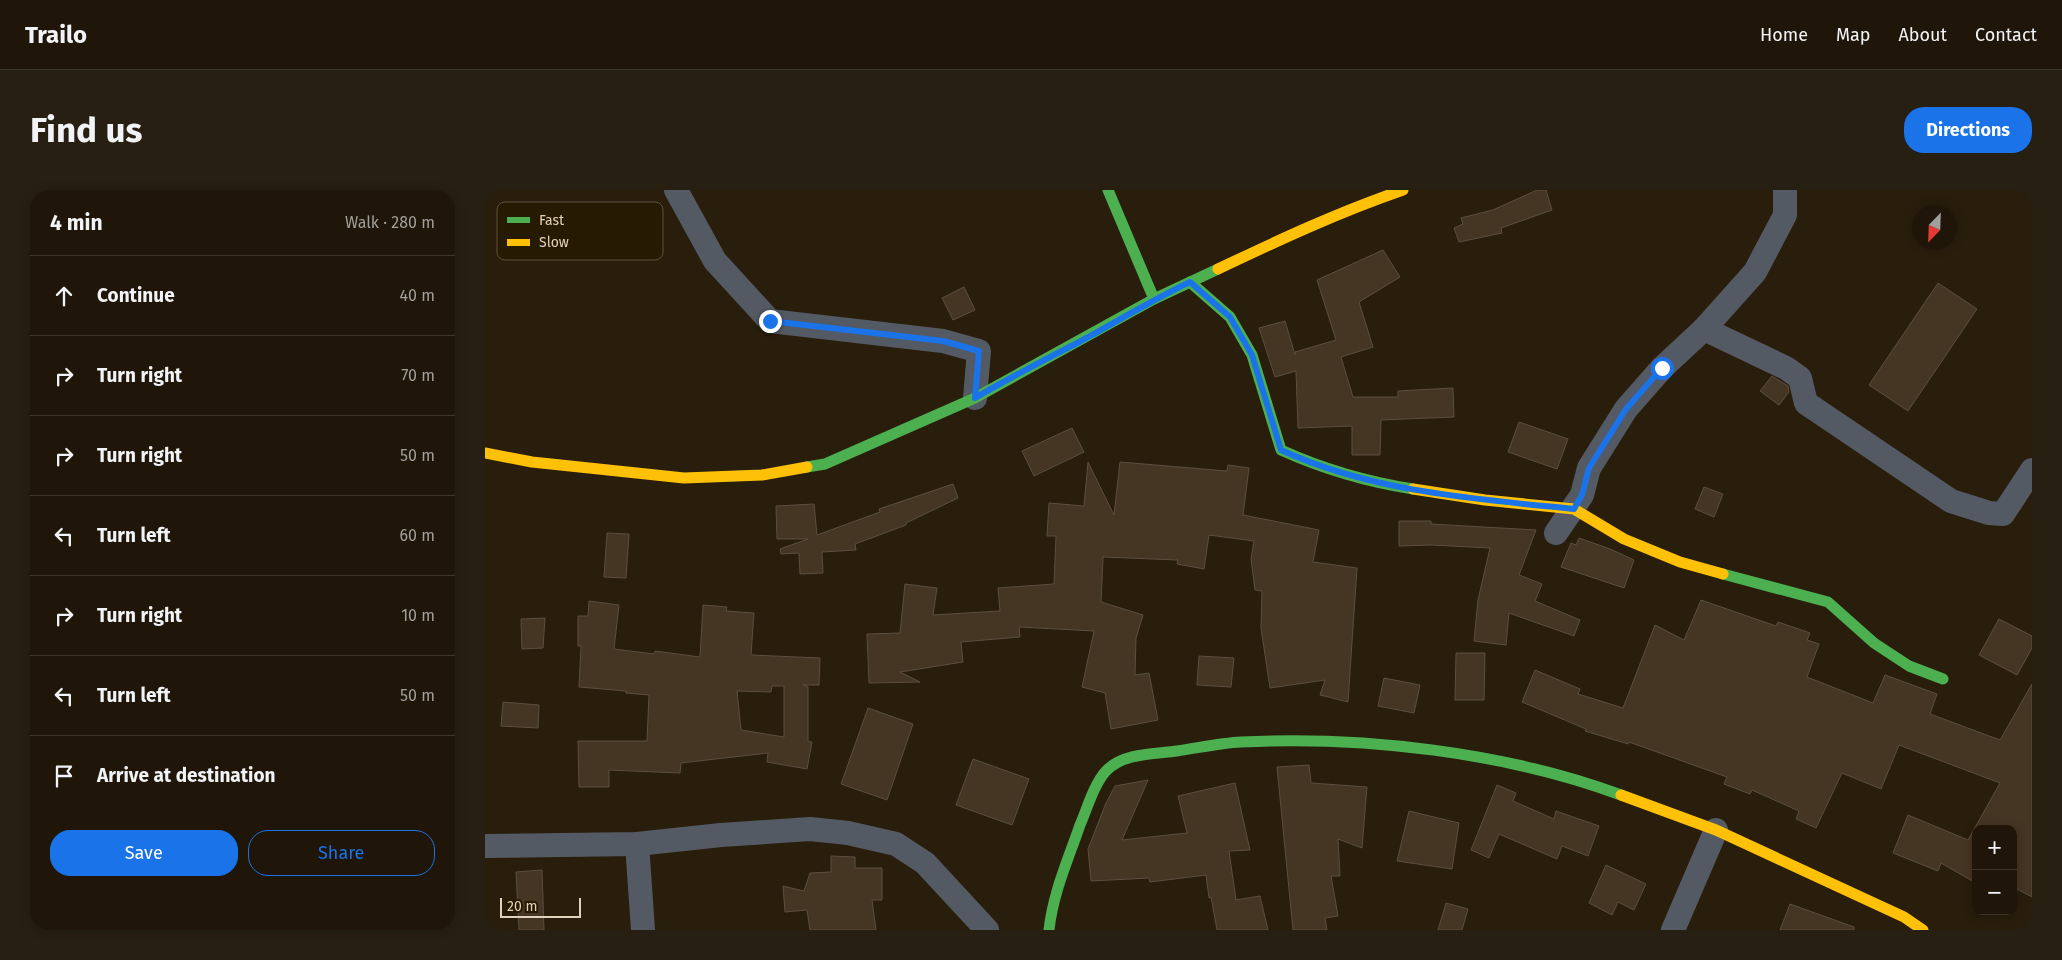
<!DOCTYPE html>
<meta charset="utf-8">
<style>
:root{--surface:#1f1609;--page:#271f12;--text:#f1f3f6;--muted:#a19f9c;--line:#3c352a;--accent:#1a73e8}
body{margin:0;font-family:"Fira Sans",sans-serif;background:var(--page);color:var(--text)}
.controls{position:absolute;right:15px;bottom:15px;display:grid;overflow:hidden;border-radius:10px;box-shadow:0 2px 12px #0003}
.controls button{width:45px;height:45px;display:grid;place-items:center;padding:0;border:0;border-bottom:1px solid var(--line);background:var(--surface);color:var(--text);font:25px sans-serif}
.compass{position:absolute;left:1427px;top:15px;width:45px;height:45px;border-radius:50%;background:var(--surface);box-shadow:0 2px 12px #0003;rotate:203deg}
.scale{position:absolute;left:15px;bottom:12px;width:81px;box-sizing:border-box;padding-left:5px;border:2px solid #e1d2bb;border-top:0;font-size:14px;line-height:18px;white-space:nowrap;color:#e1d2bb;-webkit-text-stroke:4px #271a03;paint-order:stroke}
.stop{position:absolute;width:15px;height:15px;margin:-11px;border:4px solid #1a73e8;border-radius:50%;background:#fff}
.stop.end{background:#1a73e8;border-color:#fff;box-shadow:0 1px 5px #0008}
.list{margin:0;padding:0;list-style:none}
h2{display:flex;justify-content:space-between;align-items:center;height:65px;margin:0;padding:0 20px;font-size:21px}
h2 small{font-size:16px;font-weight:400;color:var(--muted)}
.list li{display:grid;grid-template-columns:32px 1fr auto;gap:15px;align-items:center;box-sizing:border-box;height:80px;padding:0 20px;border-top:1px solid var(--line)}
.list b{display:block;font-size:19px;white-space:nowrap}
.list em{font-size:16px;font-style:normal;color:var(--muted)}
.actions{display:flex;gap:10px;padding:15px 20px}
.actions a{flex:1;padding:11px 0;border:1px solid var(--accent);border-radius:20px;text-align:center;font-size:18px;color:var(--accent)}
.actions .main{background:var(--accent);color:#fff}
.icon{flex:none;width:28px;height:28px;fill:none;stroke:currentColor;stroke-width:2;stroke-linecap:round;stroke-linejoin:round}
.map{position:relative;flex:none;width:1547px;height:740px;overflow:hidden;border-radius:20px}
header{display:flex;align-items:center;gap:30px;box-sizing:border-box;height:70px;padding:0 25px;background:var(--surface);border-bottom:1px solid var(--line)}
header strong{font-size:24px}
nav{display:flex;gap:28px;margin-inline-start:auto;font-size:18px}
.intro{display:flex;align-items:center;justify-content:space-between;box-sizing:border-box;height:120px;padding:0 30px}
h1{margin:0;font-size:35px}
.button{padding:12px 22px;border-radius:20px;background:var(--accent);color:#fff;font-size:18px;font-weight:700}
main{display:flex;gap:30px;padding:0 30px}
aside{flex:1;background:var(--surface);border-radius:20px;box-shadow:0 2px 12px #0003}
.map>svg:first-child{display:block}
.building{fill:#453523;stroke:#5c4e40;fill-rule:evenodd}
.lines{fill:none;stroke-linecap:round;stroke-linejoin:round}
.street{stroke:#545a64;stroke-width:24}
.fast{stroke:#4caf50;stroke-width:11}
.slow{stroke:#ffc107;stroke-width:11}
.route{stroke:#1a73e8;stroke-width:6}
.key{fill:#271a03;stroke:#5f513a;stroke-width:1}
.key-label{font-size:14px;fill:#e1d2bb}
</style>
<header>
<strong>Trailo</strong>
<nav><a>Home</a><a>Map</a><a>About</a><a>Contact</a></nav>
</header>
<div class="intro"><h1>Find us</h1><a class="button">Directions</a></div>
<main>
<aside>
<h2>4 min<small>Walk · 280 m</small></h2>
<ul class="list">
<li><svg class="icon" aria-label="ahead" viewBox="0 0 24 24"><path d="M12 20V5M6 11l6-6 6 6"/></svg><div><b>Continue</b></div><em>40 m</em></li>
<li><svg class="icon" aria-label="right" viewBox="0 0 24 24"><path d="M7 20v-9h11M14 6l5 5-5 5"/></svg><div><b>Turn right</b></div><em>70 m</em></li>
<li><svg class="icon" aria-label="right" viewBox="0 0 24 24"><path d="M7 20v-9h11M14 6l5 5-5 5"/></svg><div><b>Turn right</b></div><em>50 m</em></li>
<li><svg class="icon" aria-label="left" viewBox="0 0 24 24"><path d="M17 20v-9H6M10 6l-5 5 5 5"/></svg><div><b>Turn left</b></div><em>60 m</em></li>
<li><svg class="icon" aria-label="right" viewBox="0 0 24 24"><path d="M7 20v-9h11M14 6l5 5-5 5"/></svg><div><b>Turn right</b></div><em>10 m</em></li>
<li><svg class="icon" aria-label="left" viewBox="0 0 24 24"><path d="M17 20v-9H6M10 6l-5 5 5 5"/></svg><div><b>Turn left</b></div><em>50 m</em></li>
<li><svg class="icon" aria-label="arrive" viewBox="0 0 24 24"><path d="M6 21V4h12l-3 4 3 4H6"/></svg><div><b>Arrive at destination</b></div></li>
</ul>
<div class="actions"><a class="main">Save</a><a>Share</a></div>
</aside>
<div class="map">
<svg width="1547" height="740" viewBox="0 0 1547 740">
<rect width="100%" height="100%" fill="#291e0c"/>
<g class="building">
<polygon points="1052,0 1061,0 1067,20 1016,38 1017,43 974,52 969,38 978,34 976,28 1008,20"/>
<polygon points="898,60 915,87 874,112 888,157 856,167 868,207 913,207 913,201 968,198 969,227 896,230 895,265 867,265 867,236 813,238 811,181 790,187 774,138 800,131 810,165 810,162 851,150 832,90"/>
<polygon points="1453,93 1492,119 1423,221 1384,195"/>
<polygon points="479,97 490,120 468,130 457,108"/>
<polygon points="1287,186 1303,196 1304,202 1294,215 1275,201"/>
<polygon points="1034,232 1083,249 1072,279 1023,262"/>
<polygon points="587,238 599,262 549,286 537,261"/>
<polygon points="603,272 629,325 635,272 742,281 743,275 764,278 758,325 834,340 828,372 872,378 863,512 835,505 840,490 785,498 776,438 777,401 770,400 766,369 769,351 724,345 719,379 692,374 693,370 618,367 616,412 658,425 651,448 650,485 664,483 673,530 626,539 620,503 597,497 609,441 534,437 535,447 476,452 478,472 415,482 435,492 384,493 382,444 415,443 420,394 452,398 448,425 515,421 513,398 569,394 571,346 562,346 564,313 599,316"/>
<polygon points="468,294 473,308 421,333 421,335 370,354 371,360 337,362 338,383 315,384 314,363 296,364 295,359 323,349 292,349 291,316 329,314 332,345 395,322 394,319"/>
<polygon points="1219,297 1238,304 1229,327 1210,319"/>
<polygon points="914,331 946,331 946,334 1051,340 1034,385 1057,394 1050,411 1095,430 1089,446 1024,423 1021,455 989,451 993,410 1005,358 946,355 914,356"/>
<polygon points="122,343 144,344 141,388 119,387"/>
<polygon points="1094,348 1125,359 1149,370 1139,398 1076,377 1086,353 1091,355"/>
<polygon points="1216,410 1291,436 1293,432 1325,443 1322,450 1334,454 1322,487 1388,513 1400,485 1452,504 1445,524 1515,550 1547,494 1547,707 1528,697 1528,639 1491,639 1491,693 1456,673 1453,681 1408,663 1423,625 1483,650 1515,593 1414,555 1396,599 1357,583 1331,638 1311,629 1314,621 1267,600 1265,604 1239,594 1242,587 1144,552 1143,554 1100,541 1101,539 1037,512 1050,480 1095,499 1093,504 1138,518 1170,435 1199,450"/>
<path d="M 104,411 L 134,415 L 129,459 L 169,464 L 170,461 L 215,467 L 218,415 L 242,417 L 241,421 L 269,423 L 266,465 L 335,468 L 334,495 L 318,495 L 323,497 L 323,551 L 327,552 L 322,579 L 282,572 L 283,563 L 196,573 L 195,583 L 124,580 L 124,597 L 94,597 L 93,551 L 162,551 L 164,505 L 141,503 L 141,501 L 94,497 L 96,456 L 93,456 L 93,426 L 103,426 ZM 287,496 L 299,496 L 299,547 L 256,540 L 252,501 L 286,502 Z"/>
<polygon points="60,428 58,458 37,459 36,429"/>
<polygon points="1514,429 1547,446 1547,458 1532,485 1494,465"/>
<polygon points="971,463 1000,463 999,510 970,510"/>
<polygon points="714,466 749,468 746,497 712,495"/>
<polygon points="899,488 935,495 929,523 893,516"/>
<polygon points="18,512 54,515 53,538 16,536"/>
<polygon points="383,518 428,534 402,610 356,594"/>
<polygon points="488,569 544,589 527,635 471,615"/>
<polygon points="824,575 826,593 882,597 877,658 853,649 855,686 846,686 853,726 840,728 842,740 808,740 792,577"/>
<polygon points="663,590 637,650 702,643 693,606 750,593 765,660 744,661 751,710 775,706 783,740 732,740 726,707 724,708 721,685 665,692 664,688 606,691 603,659 621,613 630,596"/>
<polygon points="1012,595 1031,603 1028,611 1069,629 1071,621 1114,636 1103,666 1077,656 1072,669 1014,644 1004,668 986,660"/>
<polygon points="924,621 974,633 967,679 912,671"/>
<polygon points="346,666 370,667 370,678 397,678 397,710 387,710 391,740 325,740 322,720 300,722 298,696 319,701 325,683 346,682"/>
<polygon points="1121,675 1161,694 1149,720 1133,712 1127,725 1104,713"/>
<polygon points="57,680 59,740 34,740 31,682"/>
<polygon points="961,713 983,719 977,740 953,740"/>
<polygon points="1305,714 1369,737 1369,740 1295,740"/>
</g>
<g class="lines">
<g class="street">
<polyline points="191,0 230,71 285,131 458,151 494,161 490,208"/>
<polyline points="1300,0 1300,25 1270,82 1219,139 1301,178 1315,188 1321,213 1466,311 1504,323 1518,324 1547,280"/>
<polyline points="1071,343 1097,305 1104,278 1141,219 1177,178 1219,139"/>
<polyline points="152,654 158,740"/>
<polyline points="0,656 152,654 236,645 325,639 363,643 411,654 440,673 502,740"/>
<polyline points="1188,740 1231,640"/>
</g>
<g class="fast">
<polyline points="623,0 669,109"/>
<path d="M 705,92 L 745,127 L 767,165 L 796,260 C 838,279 883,292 928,299"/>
<polyline points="322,277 340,274 490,208 669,109 733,79"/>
<polyline points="1238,384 1343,412 1389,453 1424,476 1458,489"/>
<path d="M 564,740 C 568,703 583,670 595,635 C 602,619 609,594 621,581 C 638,563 669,564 692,561 C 713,558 735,553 756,552 C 879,546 1020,562 1136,605"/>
</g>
<g class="slow">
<path d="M 733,79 C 794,50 854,22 918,0"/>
<polyline points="0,263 47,272 199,288 277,285 322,277"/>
<polyline points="928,299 1000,310 1089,319 1139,349 1195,372 1238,384"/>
<polyline points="1136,605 1231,640 1419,727 1438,740"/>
</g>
</g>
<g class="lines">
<path class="route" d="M 285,131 L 458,151 L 494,161 L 490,208 C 524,188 559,170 594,152 C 631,132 667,110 705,92 L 745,127 L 767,165 L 796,260 C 887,302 991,309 1089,319 L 1097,305 L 1104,278 L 1141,219 L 1177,178"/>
</g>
<rect x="12" y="12" width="166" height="58" rx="8" class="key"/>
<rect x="22" y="27" width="23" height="6" fill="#4caf50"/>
<rect x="22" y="49" width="23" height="7" fill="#ffc107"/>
<g class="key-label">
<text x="54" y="35">Fast</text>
<text x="54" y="57">Slow</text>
</g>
</svg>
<div class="controls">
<button>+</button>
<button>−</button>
</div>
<svg class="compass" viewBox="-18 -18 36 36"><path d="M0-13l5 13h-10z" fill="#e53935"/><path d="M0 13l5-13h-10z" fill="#a19f9c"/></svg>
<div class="scale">20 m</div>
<div class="stop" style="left:1177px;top:178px"></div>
<div class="stop end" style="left:285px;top:131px"></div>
</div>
</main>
